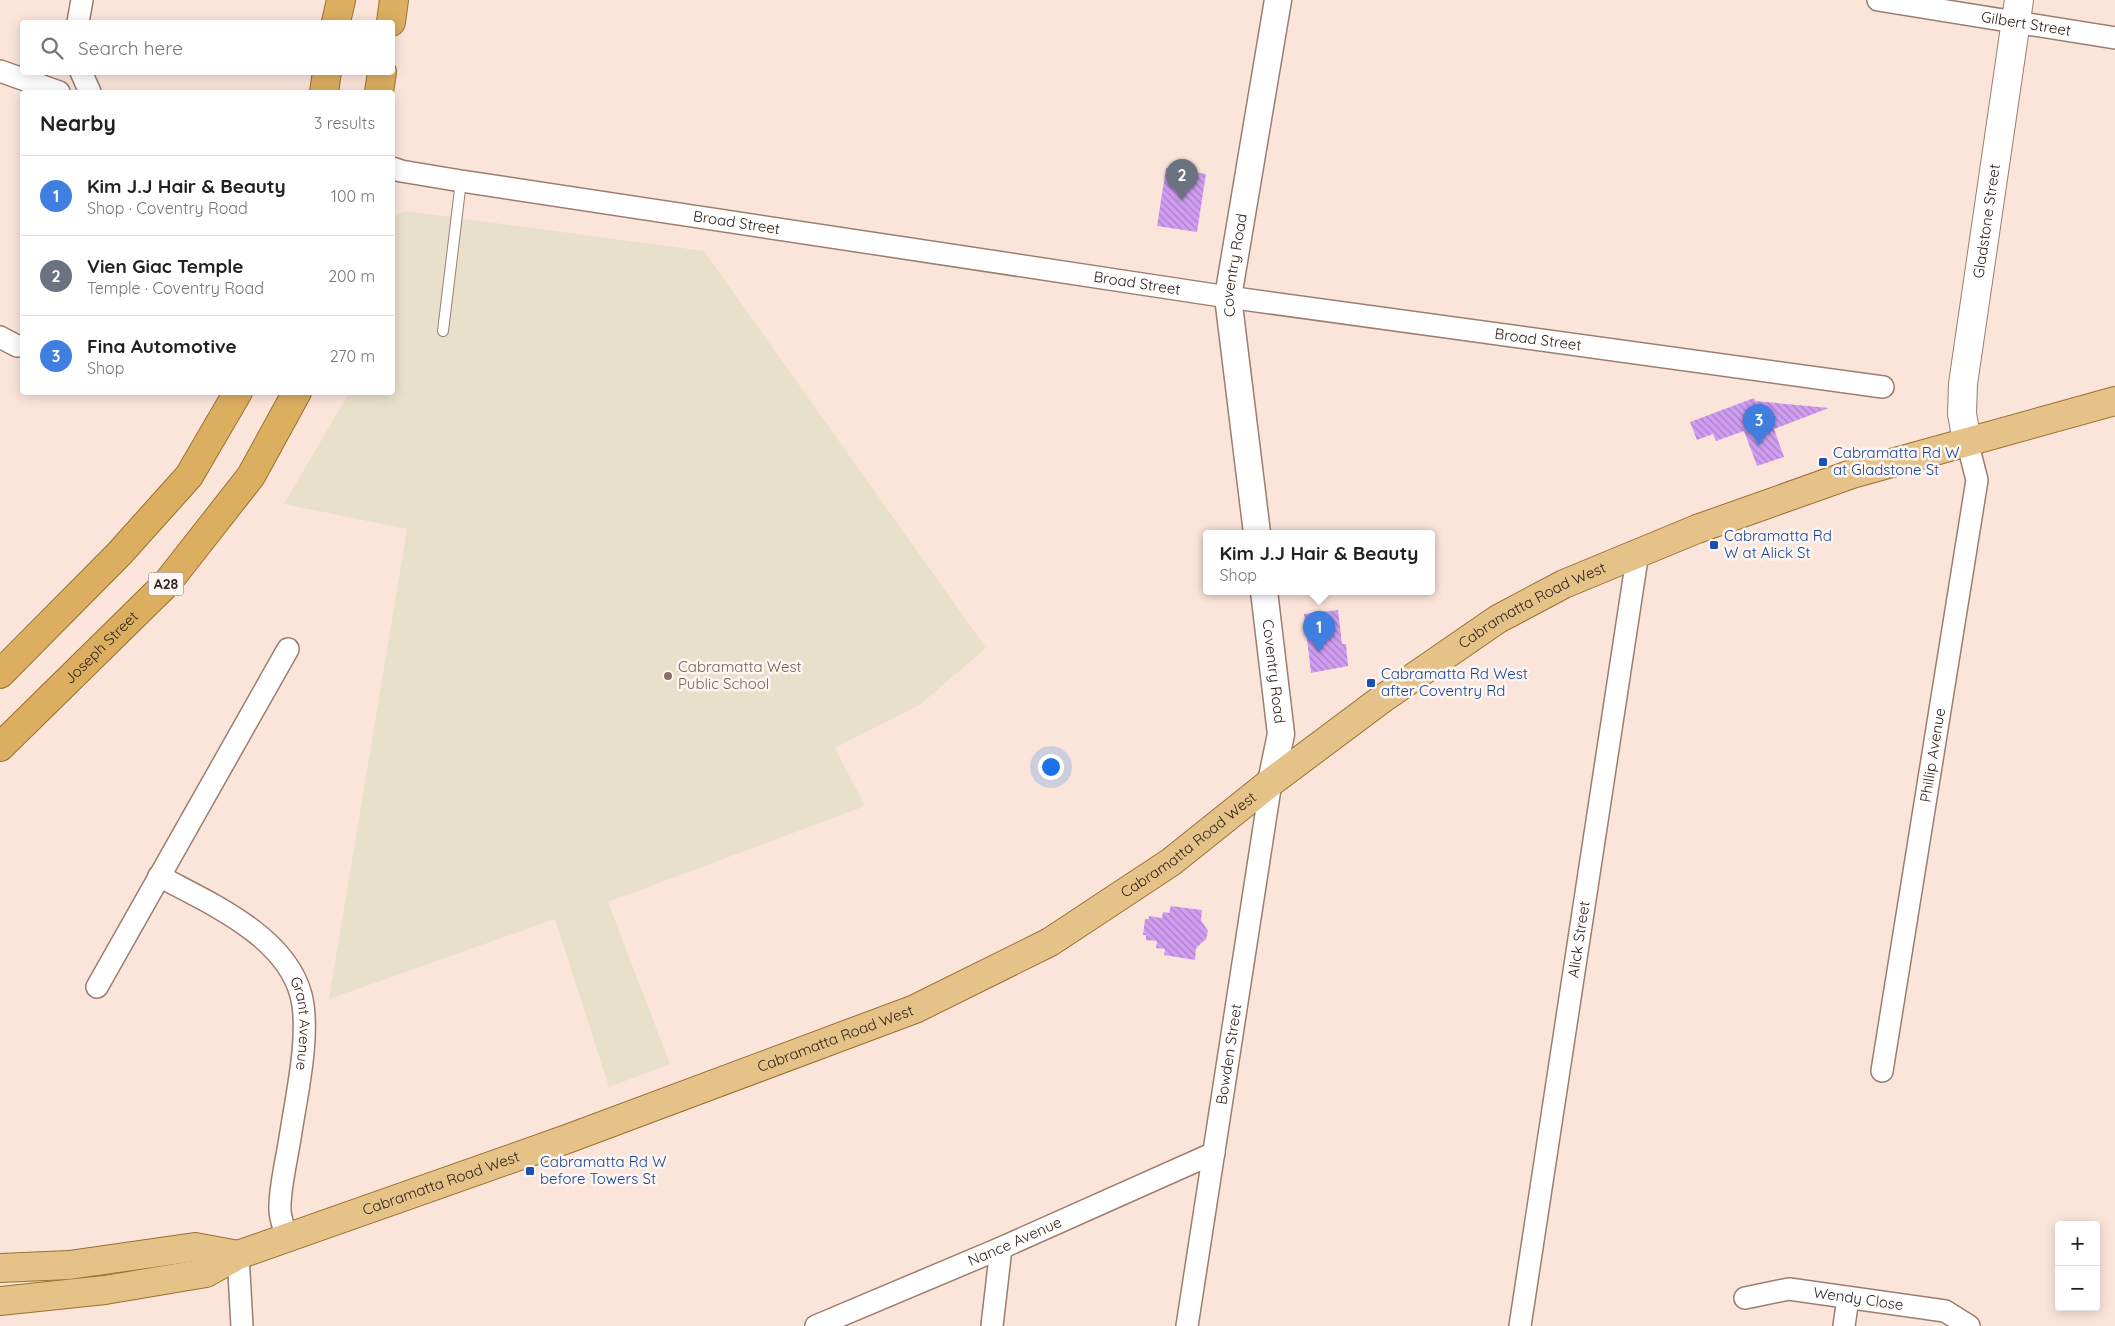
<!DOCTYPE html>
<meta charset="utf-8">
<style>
:root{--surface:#fff;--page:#f2f2f2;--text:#222;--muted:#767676;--line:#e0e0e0;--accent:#318d64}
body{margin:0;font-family:Quicksand,sans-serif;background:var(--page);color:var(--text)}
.controls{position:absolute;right:15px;bottom:15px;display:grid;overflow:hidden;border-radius:5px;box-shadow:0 2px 12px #0003}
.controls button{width:45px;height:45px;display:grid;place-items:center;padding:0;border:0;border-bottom:1px solid var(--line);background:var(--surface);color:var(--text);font:25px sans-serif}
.you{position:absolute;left:1050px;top:766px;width:18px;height:18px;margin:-12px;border:4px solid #fff;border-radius:50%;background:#1a73e8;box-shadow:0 0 0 8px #1a73e833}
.badge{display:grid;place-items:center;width:32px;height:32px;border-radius:50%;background:var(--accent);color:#fff;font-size:16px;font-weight:700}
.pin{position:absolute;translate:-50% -41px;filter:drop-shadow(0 1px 2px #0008)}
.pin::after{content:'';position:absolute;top:26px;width:18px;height:15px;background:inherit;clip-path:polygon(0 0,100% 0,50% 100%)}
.popup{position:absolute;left:1203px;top:530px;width:232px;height:65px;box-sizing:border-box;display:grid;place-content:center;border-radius:5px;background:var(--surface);filter:drop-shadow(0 1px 4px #0005);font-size:16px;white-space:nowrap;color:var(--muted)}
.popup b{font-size:19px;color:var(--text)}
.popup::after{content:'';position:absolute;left:50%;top:100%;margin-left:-10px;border:10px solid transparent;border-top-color:var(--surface)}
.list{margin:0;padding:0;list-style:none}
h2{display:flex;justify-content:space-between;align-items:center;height:65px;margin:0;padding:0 20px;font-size:21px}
h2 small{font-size:16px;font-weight:400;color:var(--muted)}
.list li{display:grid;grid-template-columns:32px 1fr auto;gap:15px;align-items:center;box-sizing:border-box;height:80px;padding:0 20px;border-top:1px solid var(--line)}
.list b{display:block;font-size:19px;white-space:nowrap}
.list p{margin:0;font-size:16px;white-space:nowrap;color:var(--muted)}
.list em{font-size:16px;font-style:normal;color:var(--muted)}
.icon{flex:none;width:28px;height:28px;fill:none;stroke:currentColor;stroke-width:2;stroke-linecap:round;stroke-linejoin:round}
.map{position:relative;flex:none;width:2115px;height:1326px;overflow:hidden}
.search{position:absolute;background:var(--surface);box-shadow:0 2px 12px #0003;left:20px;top:20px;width:375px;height:55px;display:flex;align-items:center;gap:12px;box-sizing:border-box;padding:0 18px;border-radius:5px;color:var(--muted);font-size:19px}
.panel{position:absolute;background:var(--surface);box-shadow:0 2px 12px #0003;left:20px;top:90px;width:375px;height:305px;border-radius:5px}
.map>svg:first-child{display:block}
.education{fill:#e8e0ca}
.building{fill:url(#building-back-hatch)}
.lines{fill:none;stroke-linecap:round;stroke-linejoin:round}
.service-casing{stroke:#9d7d6d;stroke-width:12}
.minor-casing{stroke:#9d7d6d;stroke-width:24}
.tertiary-casing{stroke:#9d7d6d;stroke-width:29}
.secondary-casing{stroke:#9d7d6d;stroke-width:30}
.primary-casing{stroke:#9a702f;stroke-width:30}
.trunk-casing{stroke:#9a702f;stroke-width:30}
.service{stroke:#fff;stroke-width:10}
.minor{stroke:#fff;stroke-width:21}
.tertiary{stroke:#fff;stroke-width:26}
.secondary{stroke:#fff;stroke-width:28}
.primary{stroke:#e5c288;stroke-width:28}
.trunk{stroke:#dcae60;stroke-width:28}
.transit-dot{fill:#1a4fb4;stroke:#fdf6f2;stroke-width:2}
.education-dot{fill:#8d6e63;stroke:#fdf6f2;stroke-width:2}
.labels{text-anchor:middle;stroke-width:5;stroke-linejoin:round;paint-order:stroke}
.shield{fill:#fdf6f2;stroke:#6d625c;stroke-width:1}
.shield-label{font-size:14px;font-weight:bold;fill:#2f221c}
.street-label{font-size:15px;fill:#2f221c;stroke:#fdf6f2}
.transit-label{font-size:15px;fill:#164399;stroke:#fdf6f2;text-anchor:start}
.education-label{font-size:15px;fill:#785e54;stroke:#fdf6f2;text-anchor:start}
</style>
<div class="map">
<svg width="2115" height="1326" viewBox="0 0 2115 1326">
<defs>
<pattern id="building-back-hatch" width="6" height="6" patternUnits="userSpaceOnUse" patternTransform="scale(1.25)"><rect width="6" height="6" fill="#d09df2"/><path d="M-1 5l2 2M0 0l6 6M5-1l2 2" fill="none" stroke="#a980c3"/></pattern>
</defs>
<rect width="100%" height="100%" fill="#fbe5db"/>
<polygon class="education" points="405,211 704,251 986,648 921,704 835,748 865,806 608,902 670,1064 609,1087 555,919 329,999 407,529 284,504 349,393 392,392 393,218"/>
<g class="building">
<polygon points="1166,168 1206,174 1197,232 1157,226"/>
<polygon points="1754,398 1755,401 1829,408 1774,429 1784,457 1757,466 1744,431 1716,441 1713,434 1697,440 1690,422"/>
<polygon points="1338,610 1342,644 1346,644 1348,666 1311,673 1304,614"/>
<polygon points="1171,906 1202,910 1201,920 1208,931 1206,939 1196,948 1195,960 1164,955 1165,949 1156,948 1157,941 1146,940 1146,935 1143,935 1145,919 1149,919 1149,916 1162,918 1163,912 1169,913"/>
</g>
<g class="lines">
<g class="service-casing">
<polyline id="service" points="443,331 461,181"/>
</g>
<g class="minor-casing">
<g id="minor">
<path id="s1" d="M 1878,0 L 2115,38"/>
<polyline points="78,22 82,0"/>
<polyline points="0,71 59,92"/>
<polyline points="81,72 90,92"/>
<path id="s2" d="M 392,168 L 401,171 L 461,181 L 1228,297 L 1883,387"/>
<polyline points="0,337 17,346 22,346"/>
<path id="s3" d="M 159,876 C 209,903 285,935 301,995 C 311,1034 296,1098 290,1138 C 287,1158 279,1191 280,1210 C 280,1219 285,1230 287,1239"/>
<polyline points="97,987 288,649"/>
<path id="s4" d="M 1882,1071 L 1977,480 L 1967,441"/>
<polyline points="238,1255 242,1326"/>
<path id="s5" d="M 1745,1298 L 1789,1289 L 1945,1311 L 1969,1326"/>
<path id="s6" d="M 816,1326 L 1001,1248 L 1214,1153"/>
<polyline points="992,1326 1001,1248"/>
<path id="s7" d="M 1187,1326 L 1271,782"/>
<path id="s8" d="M 1520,1326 L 1638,552"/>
<polyline points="1844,1326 1848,1298"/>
</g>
</g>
<g class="tertiary-casing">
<g id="tertiary">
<path id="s9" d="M 1257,533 L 1228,297 L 1278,0"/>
<path id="s10" d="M 1264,591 L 1281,734 L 1271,782"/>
</g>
</g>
<g class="secondary-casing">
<g id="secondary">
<path id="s11" d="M 1967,441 L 1962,414 L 1963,384 L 2019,0"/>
</g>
</g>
<g class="primary-casing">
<g id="primary">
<polyline points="0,1268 69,1265 195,1247 238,1255"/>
<path id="s12" d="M 0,1301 L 105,1290 L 206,1273 L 238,1255 L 567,1139 L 915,1009 L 1050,942 L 1171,862 L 1271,782 L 1382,699 L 1498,619 L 1564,584 L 1697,529 L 1852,474 L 2115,401"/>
</g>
</g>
<g class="trunk-casing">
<g id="trunk">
<polyline points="336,22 341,0"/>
<polyline points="391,22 394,0"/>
<polyline points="324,92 327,72"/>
<polyline points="379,92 382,72"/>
<polyline points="0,674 119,554 189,476 238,392"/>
<path id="s13" d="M 0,747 L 167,583 L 251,476 L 297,392"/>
</g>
</g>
<use href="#service" class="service"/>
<use href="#minor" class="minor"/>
<use href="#tertiary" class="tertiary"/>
<use href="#secondary" class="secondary"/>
<use href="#primary" class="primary"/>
<use href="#trunk" class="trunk"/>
</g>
<g class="transit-dot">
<rect x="1818" y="457" width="10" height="10" rx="2.5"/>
<rect x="1709" y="540" width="10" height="10" rx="2.5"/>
<rect x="1366" y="678" width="10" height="10" rx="2.5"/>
<rect x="525" y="1166" width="10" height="10" rx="2.5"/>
</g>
<circle class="education-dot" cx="668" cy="676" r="5"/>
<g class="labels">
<rect class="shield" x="148.5" y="572.5" width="35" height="23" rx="4"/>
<g class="shield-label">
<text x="166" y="589">A28</text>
</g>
<g class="street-label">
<text dy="5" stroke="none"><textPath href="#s1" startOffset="150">Gilbert Street</textPath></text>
<text dy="5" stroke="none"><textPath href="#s11" startOffset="222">Gladstone Street</textPath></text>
<text dy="5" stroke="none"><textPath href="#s2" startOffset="349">Broad Street</textPath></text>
<text dy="5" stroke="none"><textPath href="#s9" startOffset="270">Coventry Road</textPath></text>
<text dy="5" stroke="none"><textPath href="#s2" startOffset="754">Broad Street</textPath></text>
<text dy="5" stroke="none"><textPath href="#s2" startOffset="1159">Broad Street</textPath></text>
<text dy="5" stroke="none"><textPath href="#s12" startOffset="1705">Cabramatta Road West</textPath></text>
<text dy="5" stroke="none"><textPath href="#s13" startOffset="142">Joseph Street</textPath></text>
<text dy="5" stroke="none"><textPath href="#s10" startOffset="81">Coventry Road</textPath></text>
<text dy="5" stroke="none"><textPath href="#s4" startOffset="320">Phillip Avenue</textPath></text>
<text dy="5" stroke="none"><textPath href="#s12" startOffset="1285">Cabramatta Road West</textPath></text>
<text dy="5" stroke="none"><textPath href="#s8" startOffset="391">Alick Street</textPath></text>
<text dy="5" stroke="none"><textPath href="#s3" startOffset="219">Grant Avenue</textPath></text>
<text dy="5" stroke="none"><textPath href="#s12" startOffset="880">Cabramatta Road West</textPath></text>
<text dy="5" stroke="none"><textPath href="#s7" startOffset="275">Bowden Street</textPath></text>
<text dy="5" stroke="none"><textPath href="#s12" startOffset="460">Cabramatta Road West</textPath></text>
<text dy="5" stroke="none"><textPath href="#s6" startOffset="216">Nance Avenue</textPath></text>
<text dy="5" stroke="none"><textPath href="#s5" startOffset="115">Wendy Close</textPath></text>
</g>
<g class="transit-label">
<text x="1833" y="458">Cabramatta Rd W<tspan x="1833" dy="17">at Gladstone St</tspan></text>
<text x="1724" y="541">Cabramatta Rd<tspan x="1724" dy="17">W at Alick St</tspan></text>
<text x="1381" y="679">Cabramatta Rd West<tspan x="1381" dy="17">after Coventry Rd</tspan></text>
<text x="540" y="1167">Cabramatta Rd W<tspan x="540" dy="17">before Towers St</tspan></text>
</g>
<g class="education-label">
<text x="678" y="672">Cabramatta West<tspan x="678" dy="17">Public School</tspan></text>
</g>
</g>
</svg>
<div class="controls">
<button>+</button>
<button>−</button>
</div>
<div class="you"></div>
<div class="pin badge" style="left:1319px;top:652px;background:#3f7fe0">1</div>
<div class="popup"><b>Kim J.J Hair &amp; Beauty</b>Shop</div>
<div class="pin badge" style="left:1182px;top:200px;background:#6b7280">2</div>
<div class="pin badge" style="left:1759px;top:445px;background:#3f7fe0">3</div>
<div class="search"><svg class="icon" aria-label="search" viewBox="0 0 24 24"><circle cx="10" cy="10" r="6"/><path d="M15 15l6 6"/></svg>Search here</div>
<section class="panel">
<h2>Nearby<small>3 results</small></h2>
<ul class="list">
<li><span class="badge" style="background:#3f7fe0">1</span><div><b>Kim J.J Hair &amp; Beauty</b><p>Shop · Coventry Road</p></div><em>100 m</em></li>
<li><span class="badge" style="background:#6b7280">2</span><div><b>Vien Giac Temple</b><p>Temple · Coventry Road</p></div><em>200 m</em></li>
<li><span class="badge" style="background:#3f7fe0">3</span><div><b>Fina Automotive</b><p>Shop</p></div><em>270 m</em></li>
</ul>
</section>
</div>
